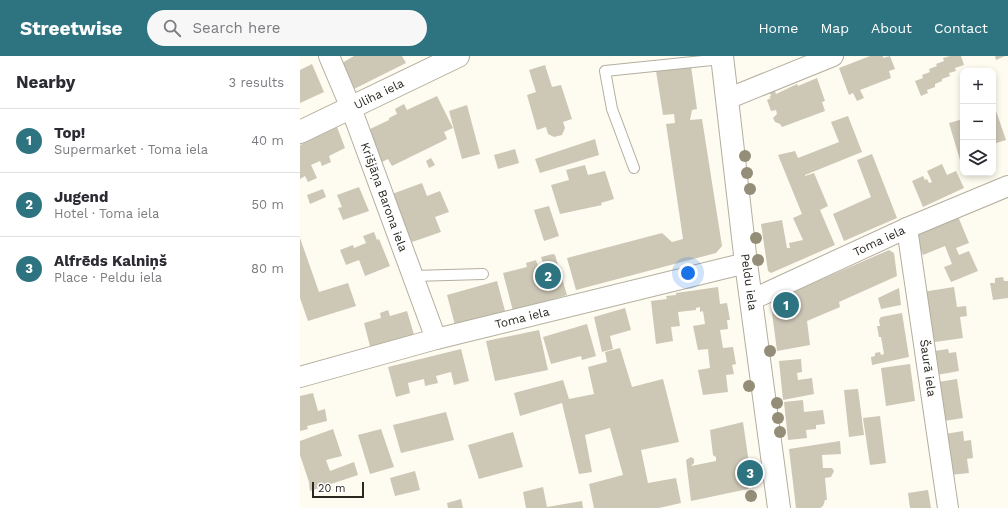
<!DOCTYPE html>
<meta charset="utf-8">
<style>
:root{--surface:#fff;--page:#f7f7f7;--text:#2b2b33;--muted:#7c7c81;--line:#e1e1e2;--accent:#2d7380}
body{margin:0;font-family:"Work Sans",sans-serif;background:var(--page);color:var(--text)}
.controls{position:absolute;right:12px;top:12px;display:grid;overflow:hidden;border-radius:8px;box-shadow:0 2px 6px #0003}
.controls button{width:36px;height:36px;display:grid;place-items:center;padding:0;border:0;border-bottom:1px solid var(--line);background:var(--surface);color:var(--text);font:20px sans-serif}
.scale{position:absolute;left:12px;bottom:10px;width:52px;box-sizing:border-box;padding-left:4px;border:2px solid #2a2821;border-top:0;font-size:11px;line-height:14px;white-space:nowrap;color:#2a2821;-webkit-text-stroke:3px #fff;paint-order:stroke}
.you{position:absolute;left:388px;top:217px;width:14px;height:14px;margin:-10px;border:3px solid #fff;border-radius:50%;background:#1a73e8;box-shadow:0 0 0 6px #1a73e833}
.badge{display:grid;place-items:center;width:26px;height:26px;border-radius:50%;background:var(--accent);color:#fff;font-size:13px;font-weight:700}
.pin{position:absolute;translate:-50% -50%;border:2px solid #fff;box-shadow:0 1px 4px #0006}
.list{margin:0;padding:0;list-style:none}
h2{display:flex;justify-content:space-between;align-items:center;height:52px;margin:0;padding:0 16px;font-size:17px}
h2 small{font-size:13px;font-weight:400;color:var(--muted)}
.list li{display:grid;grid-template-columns:26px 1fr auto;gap:12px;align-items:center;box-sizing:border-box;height:64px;padding:0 16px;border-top:1px solid var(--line)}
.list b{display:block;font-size:15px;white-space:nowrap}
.list p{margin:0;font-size:13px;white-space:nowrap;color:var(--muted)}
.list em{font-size:13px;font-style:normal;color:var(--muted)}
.icon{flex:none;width:22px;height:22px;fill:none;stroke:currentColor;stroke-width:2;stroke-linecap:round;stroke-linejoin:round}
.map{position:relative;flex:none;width:708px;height:452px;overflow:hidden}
header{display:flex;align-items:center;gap:24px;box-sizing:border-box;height:56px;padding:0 20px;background:var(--accent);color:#fff}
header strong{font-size:19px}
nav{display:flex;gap:22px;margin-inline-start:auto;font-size:14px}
.search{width:280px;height:36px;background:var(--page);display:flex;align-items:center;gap:10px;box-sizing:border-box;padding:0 14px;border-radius:22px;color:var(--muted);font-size:15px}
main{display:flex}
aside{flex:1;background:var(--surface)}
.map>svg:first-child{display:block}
.building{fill:#cdc7b6}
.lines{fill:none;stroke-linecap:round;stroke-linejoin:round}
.lane-casing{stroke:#b4ae9e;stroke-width:12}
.street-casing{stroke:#b4ae9e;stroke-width:22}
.secondary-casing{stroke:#b4ae9e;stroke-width:24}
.lane{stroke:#fff;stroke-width:10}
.street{stroke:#fff;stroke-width:20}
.secondary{stroke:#fff;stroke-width:22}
.tree{fill:#948d78}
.labels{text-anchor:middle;stroke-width:3.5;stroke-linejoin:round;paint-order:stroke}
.street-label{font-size:12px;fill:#2a2821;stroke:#fff}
</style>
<header>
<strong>Streetwise</strong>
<div class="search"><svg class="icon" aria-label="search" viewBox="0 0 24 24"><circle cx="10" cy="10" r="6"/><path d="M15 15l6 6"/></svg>Search here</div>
<nav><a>Home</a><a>Map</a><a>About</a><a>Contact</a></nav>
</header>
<main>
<aside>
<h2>Nearby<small>3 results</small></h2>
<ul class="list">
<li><span class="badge">1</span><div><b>Top!</b><p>Supermarket · Toma iela</p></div><em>40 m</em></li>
<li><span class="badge">2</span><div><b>Jugend</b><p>Hotel · Toma iela</p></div><em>50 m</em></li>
<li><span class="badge">3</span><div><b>Alfrēds Kalniņš</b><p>Place · Peldu iela</p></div><em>80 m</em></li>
</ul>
</aside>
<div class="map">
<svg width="708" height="452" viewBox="0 0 708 452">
<rect width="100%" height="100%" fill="#fefbf0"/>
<g class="building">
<polygon points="54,0 102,0 106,7 52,34 42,7"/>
<polygon points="570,0 583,0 583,2 590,0 595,13 589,15 591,22 560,34 564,42 557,45 553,37 549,39 539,12"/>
<polygon points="650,0 661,0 664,9 655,12 656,15 649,17 650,20 642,23 642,25 635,28 635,31 627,34 628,37 621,40 615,25 623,22 622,19 630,16 629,13 637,10 636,8 644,5 643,2"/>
<polygon points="695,0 705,0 696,4"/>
<polygon points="12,8 24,36 0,47 0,14"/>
<polygon points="245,9 252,31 261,29 272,63 263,66 265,72 262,79 254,81 248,78 246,71 237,74 227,39 236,36 229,14"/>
<polygon points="391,10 397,53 392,54 390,64 402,63 422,190 416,197 276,234 267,202 362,177 372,186 383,183 366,68 375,67 374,58 363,59 356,15"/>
<polygon points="517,22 525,45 522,46 525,55 482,71 480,68 475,66 473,62 477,58 476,54 471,55 467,44 471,42 469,41 471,40 470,37 475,35 476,38 497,28 498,30"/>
<polygon points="137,40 153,72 144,76 147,83 92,110 88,103 82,106 68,74 89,64 89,62 97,58 95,53 104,48 107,54"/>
<polygon points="167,49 180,98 162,103 149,55"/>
<polygon points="695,52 706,84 693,88 693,53"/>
<polygon points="548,60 562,96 505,119 505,120 514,117 528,150 520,154 535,189 471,217 468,215 461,168 482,164 487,192 490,192 489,187 503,184 493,162 502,158 478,99 495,95 498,102 539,86 531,66"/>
<polygon points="663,63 663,103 660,104 649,67"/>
<polygon points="37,71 45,92 29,100 31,106 22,110 20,105 11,109 17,122 8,126 5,120 0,123 0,89"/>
<polygon points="295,83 299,99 240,117 235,103"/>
<polygon points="215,93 219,107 198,113 194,99"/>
<polygon points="572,98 597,162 544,185 533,158 571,141 557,104"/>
<polygon points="131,102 135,109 129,112 126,105"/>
<polygon points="642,108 647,119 656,115 664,132 623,151 612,125 623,120 625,124 627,123 629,127 632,126 627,115"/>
<polygon points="285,109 288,119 305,115 314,143 301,147 302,149 260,158 251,129 269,124 266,114"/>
<polygon points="122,127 127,140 140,135 149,156 135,161 141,176 112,186 92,138"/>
<polygon points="59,131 69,155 43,164 38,152 42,151 37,139"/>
<polygon points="23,133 26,141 10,148 7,139"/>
<polygon points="249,150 259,180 244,185 234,154"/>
<polygon points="657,158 669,187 656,192 659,199 669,195 678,215 651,226 644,211 652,208 645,190 623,199 613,177"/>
<polygon points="74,176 77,184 79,183 90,210 65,220 59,204 46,209 40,194 53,189 54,192 66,187 63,180"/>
<polygon points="0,182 19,236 48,227 56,250 8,265 0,242"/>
<polygon points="589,194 594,197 597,220 539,246 540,251 507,265 510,289 477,295 471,249 474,244"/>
<polygon points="253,198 255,199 267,239 213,255 203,217 227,211 226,207 236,204 240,216 245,214 241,201"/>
<polygon points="703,221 704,225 708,225 708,242 693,244 690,227 695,227 695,222"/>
<polygon points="197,225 205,255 155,269 147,239"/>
<polygon points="418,231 420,248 427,247 430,264 427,264 428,273 420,274 423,292 433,291 436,308 432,309 434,318 426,319 428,336 403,339 398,314 410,312 408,293 398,294 393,270 405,268 403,255 400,256 400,251 396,252 396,254 378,256 380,270 371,271 373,285 356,288 351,245 367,243 366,240 376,239 376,237"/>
<polygon points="654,231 657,251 666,250 667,260 660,261 663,282 628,287 622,236"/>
<polygon points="599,232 601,249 581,253 578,242"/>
<polygon points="325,252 331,274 310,280 313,293 302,296 294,261"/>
<polygon points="88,254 90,260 107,255 115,282 71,294 64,267 81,262 80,257"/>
<polygon points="602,257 609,301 572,309 571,301 575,300 575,297 580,296 581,299 584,298 581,281 579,281 577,270 580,270 579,264 581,261"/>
<polygon points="287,268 296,300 282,304 281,300 251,308 243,281"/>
<polygon points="239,274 248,314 195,325 186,285"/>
<polygon points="320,292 332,331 363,323 379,386 341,394 348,427 376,422 381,447 359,452 294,452 289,428 323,419 310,372 285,379 292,416 279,418 262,347 220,360 214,337 263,324 269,343 294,338 288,311 307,306 305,296"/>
<polygon points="161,293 169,325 154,329 151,316 136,320 138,327 125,330 124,323 108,327 110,337 96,341 88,311"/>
<polygon points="648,293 649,297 656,296 659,315 637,319 634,295"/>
<polygon points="501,303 502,316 497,317 498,324 512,322 514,338 483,344 479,305"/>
<polygon points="610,308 615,345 586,350 581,312"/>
<polygon points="657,323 663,362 644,365 638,326"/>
<polygon points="558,333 564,379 549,381 544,334"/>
<polygon points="13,337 18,355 25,353 27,365 7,370 8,373 0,375 0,340"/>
<polygon points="503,344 504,356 523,354 525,368 516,369 516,373 506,374 507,382 488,384 484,346"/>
<polygon points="146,356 154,384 101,397 93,369"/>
<polygon points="580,360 586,407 570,409 563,362"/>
<polygon points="443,366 452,428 448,433 391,445 386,404 391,401 394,403 394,407 391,410 416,405 416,401 413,399 410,374"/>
<polygon points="33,373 42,400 26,404 30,415 54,406 58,419 10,435 9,426 0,399 0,385"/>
<polygon points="81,373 94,411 70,418 58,379"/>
<polygon points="663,375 664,385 671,384 673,402 667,403 669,417 650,419 645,378"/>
<polygon points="213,376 223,411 179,423 168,389"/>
<polygon points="540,385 541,398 522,399 523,412 532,412 534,415 531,421 525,422 527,444 525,444 523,450 520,452 496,452 489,393"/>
<polygon points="115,415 120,434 95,440 90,422"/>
<polygon points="243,431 247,451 282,445 283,452 226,452 223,436"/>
<polygon points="628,434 631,452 610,452 608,437"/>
<polygon points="161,443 163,452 148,452 147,447"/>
</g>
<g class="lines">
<g class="lane-casing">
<g id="lane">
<polyline points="334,112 312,53 305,15 422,3"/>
<polyline points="113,220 183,218"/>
</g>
</g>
<g class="street-casing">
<g id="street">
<polyline points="29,0 51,52 136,283"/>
<polyline points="427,43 533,0"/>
<polyline points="607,172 648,452"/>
<polyline points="451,244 607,172 708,130"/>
<polyline points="0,321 136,283 446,207"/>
</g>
</g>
<g class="secondary-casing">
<g id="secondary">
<polyline points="422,0 446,207 479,452"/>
<polyline points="0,76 158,0"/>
</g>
</g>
<use href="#lane" class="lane"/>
<use href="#street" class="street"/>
<use href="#secondary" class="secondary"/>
</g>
<g class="tree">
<circle cx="445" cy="100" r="6"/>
<circle cx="447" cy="117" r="6"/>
<circle cx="450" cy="133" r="6"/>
<circle cx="456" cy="182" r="6"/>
<circle cx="458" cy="204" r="6"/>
<circle cx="470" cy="295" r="6"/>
<circle cx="449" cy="330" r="6"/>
<circle cx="477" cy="347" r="6"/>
<circle cx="478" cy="362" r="6"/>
<circle cx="480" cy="376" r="6"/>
<circle cx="451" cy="440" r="6"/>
</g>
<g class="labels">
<g class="street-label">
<text transform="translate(79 38) rotate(-26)" y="4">Uliha iela</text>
<text transform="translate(84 141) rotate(70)" y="4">Krišjāņa Barona iela</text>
<text transform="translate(579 185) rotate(-25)" y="4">Toma iela</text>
<text transform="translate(449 226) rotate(82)" y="4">Peldu iela</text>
<text transform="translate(222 262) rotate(-14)" y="4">Toma iela</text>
<text transform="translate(628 312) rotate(82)" y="4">Šaurā iela</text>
</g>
</g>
</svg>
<div class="controls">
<button>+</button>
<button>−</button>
<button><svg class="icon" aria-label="layers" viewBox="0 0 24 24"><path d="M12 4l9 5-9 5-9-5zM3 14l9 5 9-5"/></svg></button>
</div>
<div class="scale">20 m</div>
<div class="you"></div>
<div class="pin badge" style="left:486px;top:249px">1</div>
<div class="pin badge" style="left:248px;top:220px">2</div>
<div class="pin badge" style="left:450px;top:417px">3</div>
</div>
</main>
